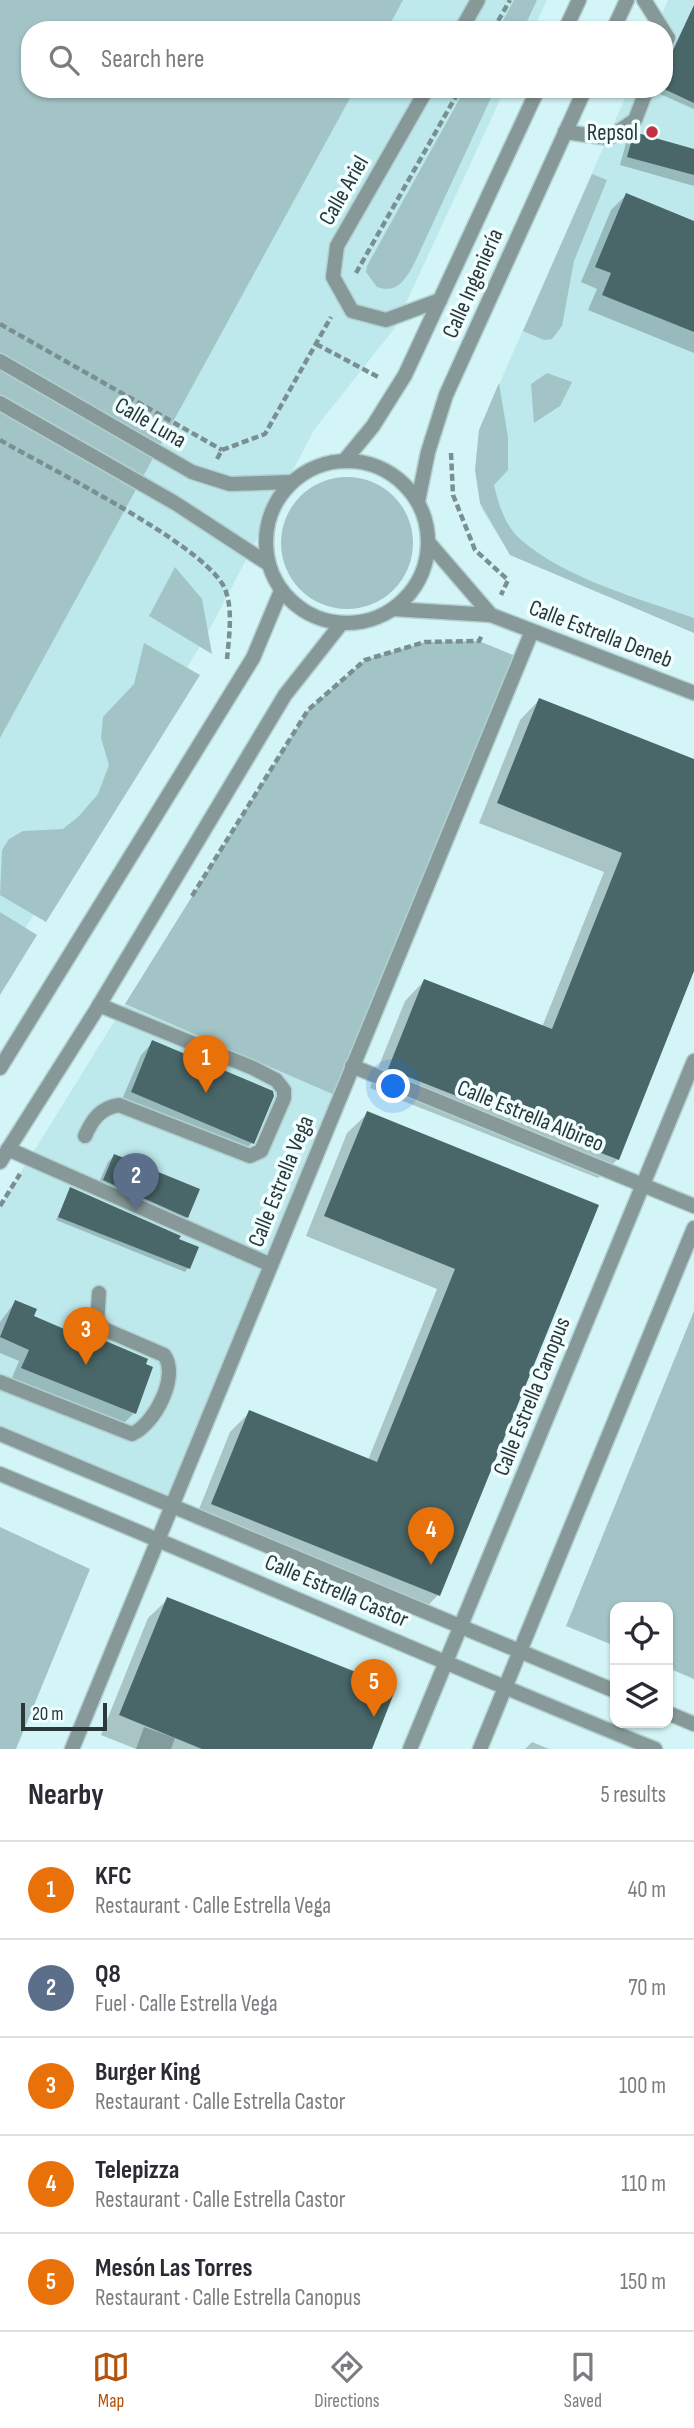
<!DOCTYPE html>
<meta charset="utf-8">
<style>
:root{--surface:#fff;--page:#f7f7f7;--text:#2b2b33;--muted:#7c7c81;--line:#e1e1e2;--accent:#b45309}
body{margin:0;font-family:"Sofia Sans Condensed",sans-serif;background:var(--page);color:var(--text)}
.controls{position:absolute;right:21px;bottom:21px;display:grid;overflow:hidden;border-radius:14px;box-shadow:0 2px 5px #0004}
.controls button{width:63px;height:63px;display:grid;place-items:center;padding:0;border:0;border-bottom:2px solid var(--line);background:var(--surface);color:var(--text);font:35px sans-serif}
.scale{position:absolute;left:21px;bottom:18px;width:86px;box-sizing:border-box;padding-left:7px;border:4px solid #2b3839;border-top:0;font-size:19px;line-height:24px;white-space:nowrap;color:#2b3839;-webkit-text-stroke:5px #f1feff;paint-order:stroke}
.you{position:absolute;left:394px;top:1087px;width:24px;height:24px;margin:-18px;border:5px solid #fff;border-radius:50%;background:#1a73e8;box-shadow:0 0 0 10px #1a73e833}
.badge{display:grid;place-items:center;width:46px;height:46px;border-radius:50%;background:var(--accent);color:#fff;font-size:23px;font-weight:700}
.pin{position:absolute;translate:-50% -58px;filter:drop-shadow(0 2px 4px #0008)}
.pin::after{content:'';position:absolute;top:37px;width:24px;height:21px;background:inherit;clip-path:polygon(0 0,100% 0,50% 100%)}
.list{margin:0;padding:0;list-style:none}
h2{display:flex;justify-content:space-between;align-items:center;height:91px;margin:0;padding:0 28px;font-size:30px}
h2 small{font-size:23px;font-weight:400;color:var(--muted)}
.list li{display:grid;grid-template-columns:46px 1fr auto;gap:21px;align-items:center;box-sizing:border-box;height:98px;padding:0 28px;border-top:2px solid var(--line)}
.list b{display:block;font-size:26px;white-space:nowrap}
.list p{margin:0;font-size:23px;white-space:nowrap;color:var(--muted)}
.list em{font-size:23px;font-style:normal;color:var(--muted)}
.icon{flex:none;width:38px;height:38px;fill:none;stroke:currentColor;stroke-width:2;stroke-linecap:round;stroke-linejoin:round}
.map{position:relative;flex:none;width:694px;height:1749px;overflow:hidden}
.search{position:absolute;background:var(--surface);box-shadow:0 2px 5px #0004;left:21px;right:21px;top:21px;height:77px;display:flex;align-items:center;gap:18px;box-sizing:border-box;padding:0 24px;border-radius:28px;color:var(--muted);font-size:26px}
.sheet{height:581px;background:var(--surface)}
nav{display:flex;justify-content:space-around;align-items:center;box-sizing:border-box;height:98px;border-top:2px solid var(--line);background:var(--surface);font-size:19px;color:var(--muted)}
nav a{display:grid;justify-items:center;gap:4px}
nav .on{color:var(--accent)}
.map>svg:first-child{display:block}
.built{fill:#bee9ec}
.green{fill:#a3c4c6}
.shadow{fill:#0003}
.building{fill:#496769}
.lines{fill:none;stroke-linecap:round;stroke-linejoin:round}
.service-casing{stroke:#b2cfd1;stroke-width:17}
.minor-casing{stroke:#b2cfd1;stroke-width:17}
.tertiary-casing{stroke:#b2cfd1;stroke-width:17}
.path{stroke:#798f91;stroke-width:4.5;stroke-dasharray:7 3.5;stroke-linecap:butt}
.service{stroke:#879898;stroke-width:14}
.minor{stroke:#879898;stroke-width:14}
.tertiary{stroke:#879898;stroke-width:14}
.poi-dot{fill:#c23240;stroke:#f1feff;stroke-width:2.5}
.labels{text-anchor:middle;stroke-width:7;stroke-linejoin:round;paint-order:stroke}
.poi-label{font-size:23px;fill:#2b3839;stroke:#f1feff;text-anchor:end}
.street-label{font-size:23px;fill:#2b3839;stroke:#f1feff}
</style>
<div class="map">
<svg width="694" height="1749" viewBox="0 0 694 1749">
<rect width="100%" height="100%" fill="#d4f5f7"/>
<g class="built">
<polygon points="0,0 547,0 533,30 30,30 30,89 505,89 394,329 314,430 204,640 0,969"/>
<polygon points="668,0 694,0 694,633 510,555 481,508 475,470 479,430 629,89 664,89 664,30 655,30"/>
<polygon points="125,1004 339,1097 173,1504 0,1434 0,1206"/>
</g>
<g class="green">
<polygon points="0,0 403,0 387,30 30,30 30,89 355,89 0,738"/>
<polygon points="514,0 537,0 523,30 498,30"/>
<path d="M 465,89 L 495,89 L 414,264 C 405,280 397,294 377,287 L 366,272 L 367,266 Z"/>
<polygon points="592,174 607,180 574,261 562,326 552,339 544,340 523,331"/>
<polygon points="547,373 572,382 560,406 534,423 531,384"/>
<path d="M 499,383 L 508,437 L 508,470 L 494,485 C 498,503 505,525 519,538 C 563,578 638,598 694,618 L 694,633 L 510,555 L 480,503 L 475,470 L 479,430 Z"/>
<circle cx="347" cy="543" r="66"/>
<polygon points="175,567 202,599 212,654 149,616"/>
<polygon points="479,641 520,658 339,1097 125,1004 308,710 365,660 425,642"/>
<polygon points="144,643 200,675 46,922 0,895 2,850 9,839 23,831 63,829 79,816 98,794 109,765 101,738 103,717 134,684"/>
<polygon points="0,912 37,935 0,995"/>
<polygon points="694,1311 694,1679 668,1668 668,1607 615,1607 615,1646 566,1626"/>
<polygon points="0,1527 90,1569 16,1749 0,1749"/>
<polygon points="144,1727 175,1738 171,1749 136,1749"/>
</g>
<g class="shadow">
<polygon points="694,6 694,109 653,91 664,89 664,67"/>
<polygon points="634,134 694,151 694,186 620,165 626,143"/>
<polygon points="626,195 694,223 694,353 588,310 597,289 581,282 611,210"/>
<polygon points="539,700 694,761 694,966 618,1159 598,1178 370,1088 405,1001 424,981 542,1027 604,872 479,823 520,720"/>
<polygon points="153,1042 252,1143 240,1155 120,1104 141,1055"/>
<polygon points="367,1114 597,1206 438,1595 419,1615 193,1524 230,1432 250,1412 368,1460 437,1289 306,1236 347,1133"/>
<polygon points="114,1156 187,1217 180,1223 97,1187 108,1162"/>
<polygon points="71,1189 177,1240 188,1268 185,1272 56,1220"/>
<polygon points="15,1302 134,1413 123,1424 11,1380 19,1361 0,1353 0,1322"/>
<polygon points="168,1599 370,1749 136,1749 101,1735 148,1618"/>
<polygon points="532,1742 549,1749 525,1749"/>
</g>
<g class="building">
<polygon points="694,5 694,103 664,89 664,70"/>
<polygon points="634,132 694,149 694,175 627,157"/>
<polygon points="626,193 694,221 694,332 602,295 611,273 595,267"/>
<polygon points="539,698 694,759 694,971 619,1160 388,1069 424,979 552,1029 622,853 497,803"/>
<polygon points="152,1040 273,1091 274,1096 254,1144 131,1092"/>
<polygon points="367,1111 599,1205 440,1596 211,1504 249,1410 377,1462 455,1269 324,1216"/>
<polygon points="114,1154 200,1189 188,1218 103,1180"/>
<polygon points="70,1187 181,1236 179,1239 199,1247 190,1269 58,1217"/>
<polygon points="15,1300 37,1309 34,1316 92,1341 94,1336 148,1359 146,1364 153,1367 136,1414 21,1368 29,1350 0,1337"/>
<polygon points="167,1597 396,1688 372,1749 202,1749 119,1715"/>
</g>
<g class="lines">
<g class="service-casing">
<g id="service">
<polyline points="644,0 663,30"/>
<polyline points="664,32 668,38 664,47"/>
<polyline points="565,132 609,138 635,120 647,89"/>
<path d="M 85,1136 C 92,1120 100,1108 119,1105 L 250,1156 L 261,1151 L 284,1098 L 284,1090 L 276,1080 L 253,1068 L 99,1005"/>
<polyline points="8,1149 271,1265"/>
<path d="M 0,1382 L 132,1434 C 154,1425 180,1376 164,1355 L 106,1330 L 97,1323 L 99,1293"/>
</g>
</g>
<g class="minor-casing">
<g id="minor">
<polyline points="461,30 478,0"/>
<polyline points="427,89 337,246 333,277 352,311 386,320 440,300"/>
<polyline points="429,543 491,615"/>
<polyline points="393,609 491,615 694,693"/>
<polyline points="352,1066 694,1206"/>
<polyline points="0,1434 615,1691"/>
<path d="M 0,1474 C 219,1564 436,1661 655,1749"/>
<polyline points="668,1713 694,1724"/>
<polyline points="72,1749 532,631"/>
<polyline points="410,1749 694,1061"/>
<polyline points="480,1749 520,1651"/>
</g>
</g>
<g class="tertiary-casing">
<g id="tertiary">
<polyline points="565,30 579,0"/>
<polyline points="613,30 627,0"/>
<polyline points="0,361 192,472 230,484 291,482"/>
<polyline points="0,403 175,503 267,563"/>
<polyline points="345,460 373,426 405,375 538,89"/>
<circle cx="347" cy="542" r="81"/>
<polyline points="418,501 428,452 446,395 585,89"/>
<polyline points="0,1068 253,658 281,591"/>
<polyline points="0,1162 95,1012 285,695 341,624"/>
<polyline points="520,1651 694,1228"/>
</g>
</g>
<g class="path">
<polyline points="493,30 510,0"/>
<polyline points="356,273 460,89"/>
<polyline points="0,324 222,450"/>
<polyline points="316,344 380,378"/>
<path d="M 0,440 C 50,469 197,541 223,585 C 234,605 229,637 227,659"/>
<polyline points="451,453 453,495 475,550 508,580 501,595"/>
<polyline points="217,459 222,450 265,434 331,317"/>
<polyline points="192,896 308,710 365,660 425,642 479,641 482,635"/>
<polyline points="0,1206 20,1174"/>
</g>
<use href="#service" class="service"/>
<use href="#minor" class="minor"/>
<use href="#tertiary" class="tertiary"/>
</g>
<circle class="poi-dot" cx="652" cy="132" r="7"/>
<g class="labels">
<g class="poi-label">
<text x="638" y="140">Repsol</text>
</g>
<g class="street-label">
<text transform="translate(343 190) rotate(-60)" y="8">Calle Ariel</text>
<text transform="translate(472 283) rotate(-66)" y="8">Calle Ingeniería</text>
<text transform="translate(151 422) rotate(30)" y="8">Calle Luna</text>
<text transform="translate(601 633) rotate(21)" y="8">Calle Estrella Deneb</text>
<text transform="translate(531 1115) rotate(22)" y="8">Calle Estrella Albireo</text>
<text transform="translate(280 1181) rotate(-68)" y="8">Calle Estrella Vega</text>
<text transform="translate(531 1396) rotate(-68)" y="8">Calle Estrella Canopus</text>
<text transform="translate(337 1590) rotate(23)" y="8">Calle Estrella Castor</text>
</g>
</g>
</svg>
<div class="controls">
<button><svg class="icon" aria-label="locate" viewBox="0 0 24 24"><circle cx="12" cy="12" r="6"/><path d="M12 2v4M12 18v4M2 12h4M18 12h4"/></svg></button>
<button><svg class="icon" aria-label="layers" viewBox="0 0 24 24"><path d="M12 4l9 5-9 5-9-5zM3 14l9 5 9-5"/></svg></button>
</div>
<div class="scale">20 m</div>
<div class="you"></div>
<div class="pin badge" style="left:206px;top:1093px;background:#e8710a">1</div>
<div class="pin badge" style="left:136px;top:1211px;background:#5c6f8a">2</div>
<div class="pin badge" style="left:86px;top:1365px;background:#e8710a">3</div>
<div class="pin badge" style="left:431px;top:1565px;background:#e8710a">4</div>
<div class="pin badge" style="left:374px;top:1717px;background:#e8710a">5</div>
<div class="search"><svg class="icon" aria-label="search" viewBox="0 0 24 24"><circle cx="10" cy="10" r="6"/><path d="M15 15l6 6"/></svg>Search here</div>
</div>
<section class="sheet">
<h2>Nearby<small>5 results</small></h2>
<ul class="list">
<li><span class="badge" style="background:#e8710a">1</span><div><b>KFC</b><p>Restaurant · Calle Estrella Vega</p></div><em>40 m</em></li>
<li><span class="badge" style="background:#5c6f8a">2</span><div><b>Q8</b><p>Fuel · Calle Estrella Vega</p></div><em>70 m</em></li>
<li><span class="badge" style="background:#e8710a">3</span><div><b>Burger King</b><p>Restaurant · Calle Estrella Castor</p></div><em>100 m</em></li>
<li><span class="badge" style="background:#e8710a">4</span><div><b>Telepizza</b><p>Restaurant · Calle Estrella Castor</p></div><em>110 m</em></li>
<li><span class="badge" style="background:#e8710a">5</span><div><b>Mesón Las Torres</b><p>Restaurant · Calle Estrella Canopus</p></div><em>150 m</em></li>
</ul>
</section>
<nav>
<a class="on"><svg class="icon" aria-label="map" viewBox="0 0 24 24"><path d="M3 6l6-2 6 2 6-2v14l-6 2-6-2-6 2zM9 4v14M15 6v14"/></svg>Map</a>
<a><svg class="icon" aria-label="directions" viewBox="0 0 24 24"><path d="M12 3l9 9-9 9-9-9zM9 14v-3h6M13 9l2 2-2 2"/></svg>Directions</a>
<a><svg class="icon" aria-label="saved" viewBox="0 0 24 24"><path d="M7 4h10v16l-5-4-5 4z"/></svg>Saved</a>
</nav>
